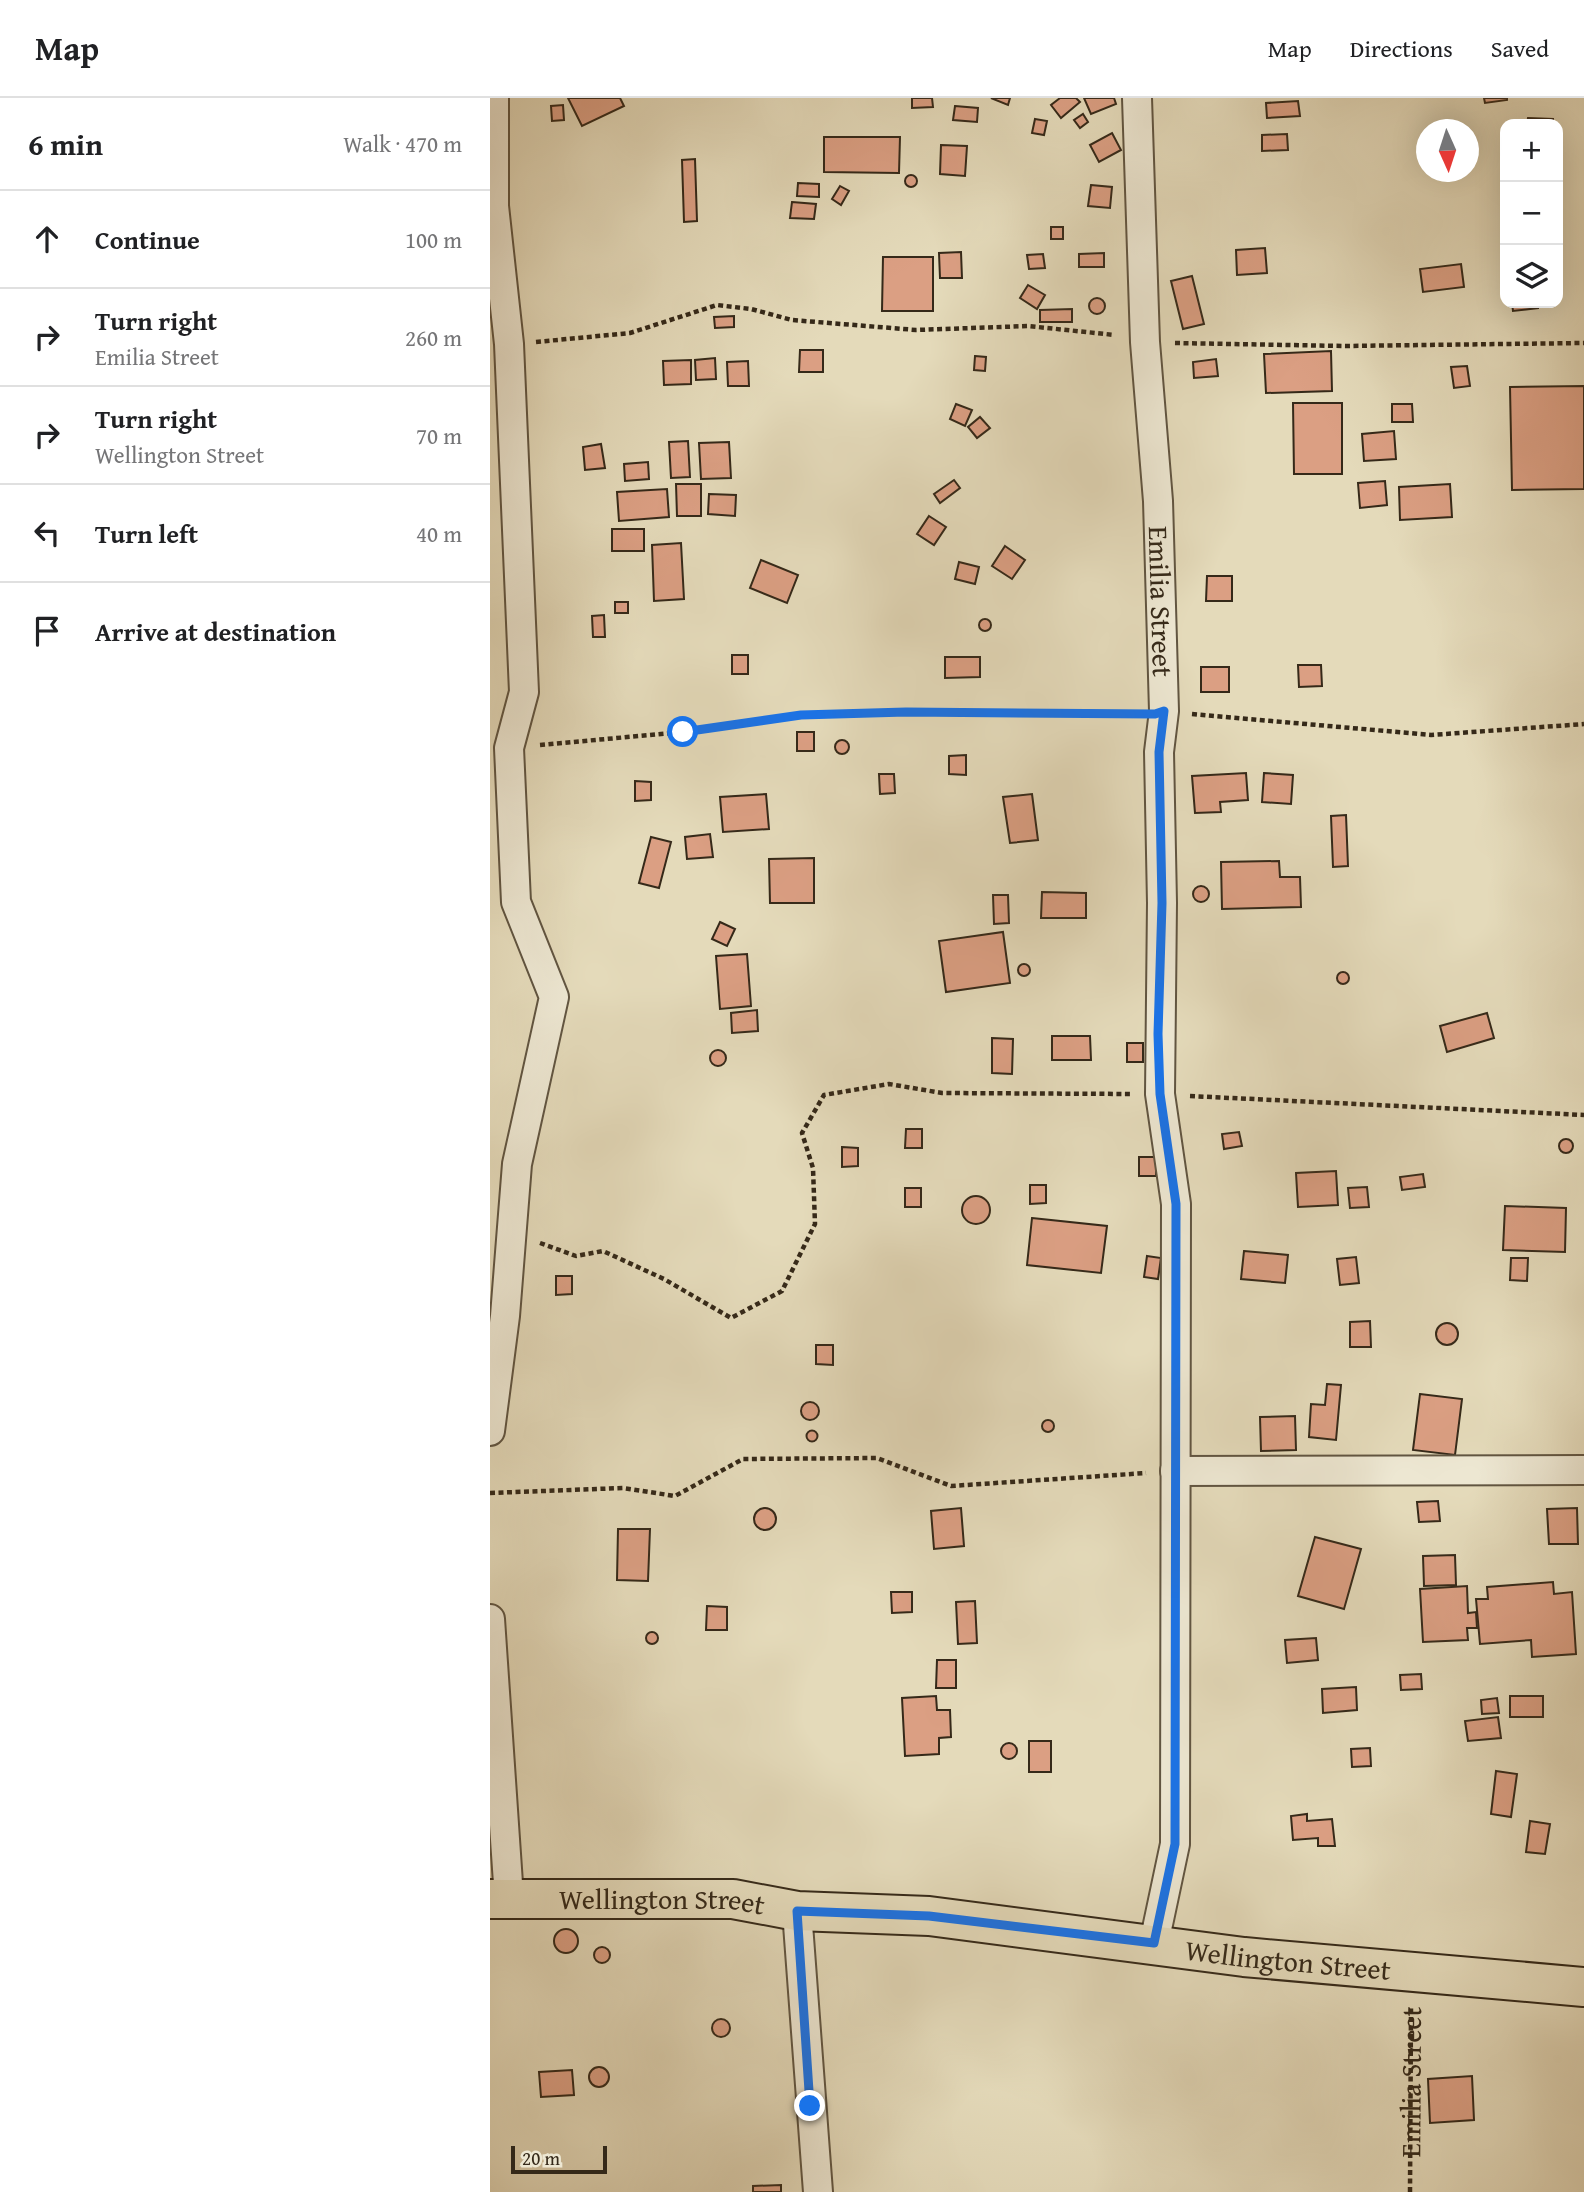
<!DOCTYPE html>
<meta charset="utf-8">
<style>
:root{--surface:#fff;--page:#f6f6f6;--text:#202124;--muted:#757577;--line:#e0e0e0}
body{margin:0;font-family:"Gentium Book Plus",serif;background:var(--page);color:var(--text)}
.controls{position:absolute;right:21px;top:21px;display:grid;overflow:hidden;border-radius:14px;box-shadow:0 7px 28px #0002}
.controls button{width:63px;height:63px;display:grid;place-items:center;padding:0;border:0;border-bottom:2px solid var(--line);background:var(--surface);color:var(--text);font:35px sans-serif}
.compass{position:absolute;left:926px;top:21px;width:63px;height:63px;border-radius:50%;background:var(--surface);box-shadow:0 7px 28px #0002;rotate:177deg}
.scale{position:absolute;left:21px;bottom:18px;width:96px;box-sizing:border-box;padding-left:7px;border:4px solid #352919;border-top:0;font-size:19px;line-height:24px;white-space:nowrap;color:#352919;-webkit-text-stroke:5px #ede7d2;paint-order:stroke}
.stop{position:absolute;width:21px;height:21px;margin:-16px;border:5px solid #1a73e8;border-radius:50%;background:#fff}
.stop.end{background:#1a73e8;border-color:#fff;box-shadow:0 2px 7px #0008}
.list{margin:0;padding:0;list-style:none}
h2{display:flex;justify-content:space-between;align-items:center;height:91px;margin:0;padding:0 28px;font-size:30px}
h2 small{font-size:23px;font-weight:400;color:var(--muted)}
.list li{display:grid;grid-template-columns:46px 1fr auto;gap:21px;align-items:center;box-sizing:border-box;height:98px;padding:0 28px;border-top:2px solid var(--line)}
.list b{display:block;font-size:26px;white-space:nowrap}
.list p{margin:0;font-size:23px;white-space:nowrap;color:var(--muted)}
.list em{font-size:23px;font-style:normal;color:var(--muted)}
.icon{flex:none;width:38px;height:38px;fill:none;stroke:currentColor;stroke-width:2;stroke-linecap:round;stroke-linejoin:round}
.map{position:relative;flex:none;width:1094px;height:2094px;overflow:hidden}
header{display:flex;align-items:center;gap:42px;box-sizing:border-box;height:98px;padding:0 35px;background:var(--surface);border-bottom:2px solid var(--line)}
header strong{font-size:33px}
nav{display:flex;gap:38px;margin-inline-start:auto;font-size:24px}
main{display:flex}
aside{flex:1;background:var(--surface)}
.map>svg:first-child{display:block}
.building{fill:#db9f83;stroke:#352919;stroke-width:2}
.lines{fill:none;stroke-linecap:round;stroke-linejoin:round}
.minor-casing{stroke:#615541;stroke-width:32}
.primary-casing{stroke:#352919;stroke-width:42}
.path{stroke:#352919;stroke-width:4.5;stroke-dasharray:5 3.5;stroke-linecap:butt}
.minor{stroke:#ede7d2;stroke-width:28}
.primary{stroke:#e4daba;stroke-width:38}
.route{stroke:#1a73e8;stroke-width:9}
.labels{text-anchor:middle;stroke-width:6;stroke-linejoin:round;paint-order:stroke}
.street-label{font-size:28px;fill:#352919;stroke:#ede7d2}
</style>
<header>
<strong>Map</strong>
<nav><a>Map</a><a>Directions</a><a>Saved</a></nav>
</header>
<main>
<aside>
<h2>6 min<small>Walk · 470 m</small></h2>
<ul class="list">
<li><svg class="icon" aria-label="ahead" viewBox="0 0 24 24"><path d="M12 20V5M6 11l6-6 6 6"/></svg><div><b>Continue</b></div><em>100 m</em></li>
<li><svg class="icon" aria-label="right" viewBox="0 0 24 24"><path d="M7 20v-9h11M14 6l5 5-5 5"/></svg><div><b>Turn right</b><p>Emilia Street</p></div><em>260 m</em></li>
<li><svg class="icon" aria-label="right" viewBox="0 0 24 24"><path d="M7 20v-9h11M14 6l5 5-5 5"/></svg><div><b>Turn right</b><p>Wellington Street</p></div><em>70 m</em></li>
<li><svg class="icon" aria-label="left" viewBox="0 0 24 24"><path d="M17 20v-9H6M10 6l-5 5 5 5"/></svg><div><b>Turn left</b></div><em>40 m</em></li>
<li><svg class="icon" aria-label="arrive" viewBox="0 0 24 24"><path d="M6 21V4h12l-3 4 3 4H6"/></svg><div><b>Arrive at destination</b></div></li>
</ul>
</aside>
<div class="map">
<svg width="1094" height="2094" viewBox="0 0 1094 2094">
<rect width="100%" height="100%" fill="#e4daba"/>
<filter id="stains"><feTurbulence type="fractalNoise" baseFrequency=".00286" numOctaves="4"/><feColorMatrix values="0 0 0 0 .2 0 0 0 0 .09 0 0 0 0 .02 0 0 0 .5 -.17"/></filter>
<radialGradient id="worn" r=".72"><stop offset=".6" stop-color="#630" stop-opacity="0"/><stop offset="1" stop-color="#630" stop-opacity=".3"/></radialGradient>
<g class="building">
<polygon points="78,0 130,0 134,8 92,28"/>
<polygon points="422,0 442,0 443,9 422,10"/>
<polygon points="501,0 520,0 518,7"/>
<polygon points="570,0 586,0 590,4 571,20 561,7"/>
<polygon points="594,0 624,0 626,6 601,16"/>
<polygon points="994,0 1017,0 1017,2 995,5"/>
<polygon points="808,3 810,18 777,20 776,5"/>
<polygon points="73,7 74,22 62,23 61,8"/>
<polygon points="465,8 488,10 487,24 463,22"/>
<polygon points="593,16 598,24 590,30 584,22"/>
<polygon points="1038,20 1063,21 1063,26 1037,26"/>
<polygon points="545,21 557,23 554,37 542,35"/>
<polygon points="622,35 631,52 609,64 600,47"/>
<polygon points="797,36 798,52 772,53 772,37"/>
<polygon points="334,39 410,39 409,75 334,74"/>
<polygon points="451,47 477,48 475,78 450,76"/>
<polygon points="205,61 207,123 194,124 192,62"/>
<circle cx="421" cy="83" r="6"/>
<polygon points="308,85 329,86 329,99 307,98"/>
<polygon points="601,87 622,89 620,110 598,108"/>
<polygon points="350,88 359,93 351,107 342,101"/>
<polygon points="302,104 326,106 324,121 300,120"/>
<rect x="561" y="129" width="12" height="12"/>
<polygon points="775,150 777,175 747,177 746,152"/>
<polygon points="471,154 472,180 450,180 449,155"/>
<polygon points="614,155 614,169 589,169 589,156"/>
<polygon points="553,156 555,170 539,171 537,157"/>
<polygon points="393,159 443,159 443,213 392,213"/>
<polygon points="971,166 974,189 933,194 930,171"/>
<polygon points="702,178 714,226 693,231 681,183"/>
<polygon points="538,187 555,197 547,211 530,200"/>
<circle cx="607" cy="208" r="8"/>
<polygon points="1022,205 1048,205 1048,210 1023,213"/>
<polygon points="582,211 582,224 550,224 550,212"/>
<polygon points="244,218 244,229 225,230 224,219"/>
<polygon points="310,252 333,252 333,274 309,274"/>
<polygon points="841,253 842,293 776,295 774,256"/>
<polygon points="485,258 496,259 495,273 484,272"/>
<polygon points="225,260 226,281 206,282 205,262"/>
<polygon points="726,261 728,278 704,280 703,264"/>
<polygon points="201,262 201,286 174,287 173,263"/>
<polygon points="258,263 259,288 238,288 237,264"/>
<polygon points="977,268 980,288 964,290 961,269"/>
<polygon points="1094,288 1094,391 1022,392 1020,289"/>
<polygon points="803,305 852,305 852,376 804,376"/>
<polygon points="466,306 482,312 475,328 460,321"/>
<polygon points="902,306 922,306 923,324 902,324"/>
<polygon points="490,319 500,330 487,340 478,329"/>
<polygon points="904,333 906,361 874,363 872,336"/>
<polygon points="198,343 200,379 181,380 179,344"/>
<polygon points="239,344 241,380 211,381 209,345"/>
<polygon points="111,346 115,370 95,372 93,349"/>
<polygon points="158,364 159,381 135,383 134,366"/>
<polygon points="464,382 470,390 450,405 444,396"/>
<polygon points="895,383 897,407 870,410 868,385"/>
<polygon points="186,386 211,386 211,418 187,418"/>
<polygon points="960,386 962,419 910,422 909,389"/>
<polygon points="177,391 179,419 129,423 127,394"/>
<polygon points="219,396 246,397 245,418 218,416"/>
<polygon points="439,418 456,429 444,447 427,436"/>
<rect x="122" y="431" width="32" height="22"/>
<polygon points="191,445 194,501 164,503 162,447"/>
<polygon points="515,448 535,462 522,481 502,468"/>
<polygon points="271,462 308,477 297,505 260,490"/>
<polygon points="469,464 489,469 485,486 465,481"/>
<polygon points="717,478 742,478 742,503 716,503"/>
<rect x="125" y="504" width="13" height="11"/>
<polygon points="114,517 115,539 103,539 102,518"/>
<circle cx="495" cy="527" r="6"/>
<rect x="242" y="557" width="16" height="19"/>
<polygon points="455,559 490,559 490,579 455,580"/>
<polygon points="808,567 831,567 832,588 809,589"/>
<rect x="711" y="569" width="28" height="25"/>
<rect x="307" y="634" width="17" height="19"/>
<circle cx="352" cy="649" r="7"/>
<polygon points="476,657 476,677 459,676 459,658"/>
<polygon points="756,675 758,702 730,704 731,714 705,715 702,678"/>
<polygon points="774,675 803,677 801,706 772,704"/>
<polygon points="389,676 404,676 405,695 390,696"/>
<polygon points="145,683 161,684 161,702 145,703"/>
<polygon points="276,696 279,731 233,734 230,699"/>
<polygon points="542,696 548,742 520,745 513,699"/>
<polygon points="856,717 858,768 843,769 841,718"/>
<polygon points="220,736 223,759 197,761 195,739"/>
<polygon points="161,739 181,744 169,790 149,785"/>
<polygon points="324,760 324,805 280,805 279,761"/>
<polygon points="789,763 790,779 810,779 811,809 732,811 731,764"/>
<circle cx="711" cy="796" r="8"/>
<polygon points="552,794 596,795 596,820 551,820"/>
<polygon points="503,797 518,797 519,825 504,826"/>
<polygon points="230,824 245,831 237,848 222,841"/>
<polygon points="513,834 520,885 456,894 449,843"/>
<polygon points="257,856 261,908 230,911 226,858"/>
<circle cx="534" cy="872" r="6"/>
<circle cx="853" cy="880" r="6"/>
<polygon points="267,912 268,933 242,935 241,915"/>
<polygon points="997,915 1004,940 957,954 950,928"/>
<polygon points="562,938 600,938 601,962 562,962"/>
<polygon points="502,940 523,941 522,976 502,975"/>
<rect x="637" y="945" width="16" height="19"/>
<circle cx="228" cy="960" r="8"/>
<polygon points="416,1031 432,1031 432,1050 415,1050"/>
<polygon points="749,1034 752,1048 734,1051 732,1036"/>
<circle cx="1076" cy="1048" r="7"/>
<polygon points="352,1049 368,1050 368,1068 352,1069"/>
<rect x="649" y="1059" width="17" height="19"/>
<polygon points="846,1073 848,1107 808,1109 806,1075"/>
<polygon points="933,1076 935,1089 912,1092 910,1079"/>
<polygon points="540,1087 556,1087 556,1105 540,1106"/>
<polygon points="877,1089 879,1109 860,1110 858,1090"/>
<rect x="415" y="1090" width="16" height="19"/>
<circle cx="486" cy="1112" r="14"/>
<polygon points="1015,1108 1076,1110 1075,1154 1013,1152"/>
<polygon points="542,1120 617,1128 611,1175 537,1167"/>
<polygon points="754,1153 798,1157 795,1185 751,1181"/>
<polygon points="657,1158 671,1160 668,1181 654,1179"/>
<polygon points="866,1159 869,1185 850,1187 847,1161"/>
<polygon points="1021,1160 1038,1160 1037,1183 1020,1182"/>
<polygon points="66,1178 82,1178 82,1196 66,1197"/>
<polygon points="880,1223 881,1249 860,1249 860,1224"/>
<circle cx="957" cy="1236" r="11"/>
<polygon points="326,1247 343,1247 343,1267 326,1266"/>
<polygon points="837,1286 851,1287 846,1342 819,1339 821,1306 835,1307"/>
<polygon points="930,1296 972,1301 965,1357 923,1352"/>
<circle cx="320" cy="1313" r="9"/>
<polygon points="805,1318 806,1352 771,1353 770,1319"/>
<circle cx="558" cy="1328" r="6"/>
<circle cx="322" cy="1338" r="5.5"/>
<polygon points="948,1403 950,1423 929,1424 927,1404"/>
<circle cx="275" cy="1421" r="11"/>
<polygon points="471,1410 474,1448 444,1451 441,1413"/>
<polygon points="1087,1410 1088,1446 1059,1446 1057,1411"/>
<polygon points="128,1431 160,1431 158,1483 127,1482"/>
<polygon points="825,1439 871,1451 854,1511 808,1498"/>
<polygon points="965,1457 966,1487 934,1488 933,1458"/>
<polygon points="1063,1484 1064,1496 1082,1494 1086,1556 1042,1559 1041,1542 990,1546 986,1501 998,1501 997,1489"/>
<polygon points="977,1488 978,1515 986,1514 987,1530 977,1530 978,1542 933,1544 930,1491"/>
<polygon points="401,1494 422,1494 422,1514 402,1515"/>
<polygon points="485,1503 487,1545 468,1546 466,1504"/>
<polygon points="217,1508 237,1509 237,1532 216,1532"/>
<circle cx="162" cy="1540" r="6"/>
<polygon points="826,1540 828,1562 797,1565 795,1542"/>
<polygon points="447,1562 466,1562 466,1590 446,1590"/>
<polygon points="931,1576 932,1591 911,1592 910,1577"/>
<polygon points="866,1589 867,1612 833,1615 832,1591"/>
<polygon points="446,1598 447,1612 460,1612 461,1639 449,1640 449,1656 415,1658 412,1600"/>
<rect x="1020" y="1598" width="33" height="21"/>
<polygon points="1007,1600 1009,1615 992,1616 991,1602"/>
<polygon points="1008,1619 1011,1640 978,1643 975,1623"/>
<rect x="539" y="1643" width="22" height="31"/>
<circle cx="519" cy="1653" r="8"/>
<polygon points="880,1650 881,1668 862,1669 861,1651"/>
<polygon points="1006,1673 1027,1676 1021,1719 1001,1716"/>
<polygon points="817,1716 817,1723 842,1721 845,1748 828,1748 828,1740 803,1742 801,1718"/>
<polygon points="1040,1723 1060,1726 1055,1756 1036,1754"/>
<circle cx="76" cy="1843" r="12"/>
<circle cx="112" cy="1857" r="8"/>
<circle cx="231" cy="1930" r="9"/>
<circle cx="109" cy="1979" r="10"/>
<polygon points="82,1972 84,1997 51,1999 49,1974"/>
<polygon points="982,1978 984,2022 940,2025 938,1981"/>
<polygon points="291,2087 291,2094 263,2094 263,2088"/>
</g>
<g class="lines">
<g class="minor-casing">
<g id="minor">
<path id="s2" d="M 647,0 L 655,244 L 668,403 L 674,613 L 669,654 L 672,805 L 670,996 L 686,1106 L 685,1746 L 664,1845"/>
<polyline points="0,1333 15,1218 27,1066 64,899 26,804 19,650 34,594 19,246 4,108 4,0"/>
<polyline points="685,1373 1094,1372"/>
<polyline points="0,1521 19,1800"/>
<polyline points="307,1813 328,2094"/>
</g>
</g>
<g class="primary-casing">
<g id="primary">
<path id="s3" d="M 0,1801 L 243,1801 L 307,1813 L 439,1818 L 754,1859 L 1094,1889"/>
</g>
</g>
<g class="path">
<polyline points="46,244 140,235 227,207 261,211 302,222 426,232 538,228 625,237"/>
<polyline points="685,245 855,248 1094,245"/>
<polyline points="702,616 941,637 1094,626"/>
<polyline points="50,647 193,634 311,617 416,614 645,616"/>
<polyline points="700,998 1094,1017"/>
<polyline points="50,1145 86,1158 113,1153 174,1181 241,1220 292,1193 325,1126 323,1070 312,1035 334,997 399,986 452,995 642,996"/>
<polyline points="0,1395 133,1390 185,1398 253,1361 387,1360 461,1388 656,1375"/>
<path id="s1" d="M 920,2094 L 921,1910"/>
</g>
<use href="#minor" class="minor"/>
<use href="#primary" class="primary"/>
</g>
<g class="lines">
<polyline class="route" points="193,634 311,617 416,614 665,616 674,613 669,654 672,805 668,936 670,996 686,1106 685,1746 664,1845 439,1818 307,1813 320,2008"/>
</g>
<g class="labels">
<g class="street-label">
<text dy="10" stroke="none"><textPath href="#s2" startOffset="504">Emilia Street</textPath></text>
<text dy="10" stroke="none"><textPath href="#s3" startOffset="172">Wellington Street</textPath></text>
<text dy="10" stroke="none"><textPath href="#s3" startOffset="802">Wellington Street</textPath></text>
<text dy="10" stroke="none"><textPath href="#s1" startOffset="110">Emilia Street</textPath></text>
</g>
</g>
<rect width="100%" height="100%" filter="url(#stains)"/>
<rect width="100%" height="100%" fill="url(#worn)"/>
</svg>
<div class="controls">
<button>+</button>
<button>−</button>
<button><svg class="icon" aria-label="layers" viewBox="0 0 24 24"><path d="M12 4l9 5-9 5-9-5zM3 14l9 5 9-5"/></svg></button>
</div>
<svg class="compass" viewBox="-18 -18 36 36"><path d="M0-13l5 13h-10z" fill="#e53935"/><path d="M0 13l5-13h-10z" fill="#757577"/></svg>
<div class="scale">20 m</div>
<div class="stop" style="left:193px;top:634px"></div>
<div class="stop end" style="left:320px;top:2008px"></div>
</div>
</main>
